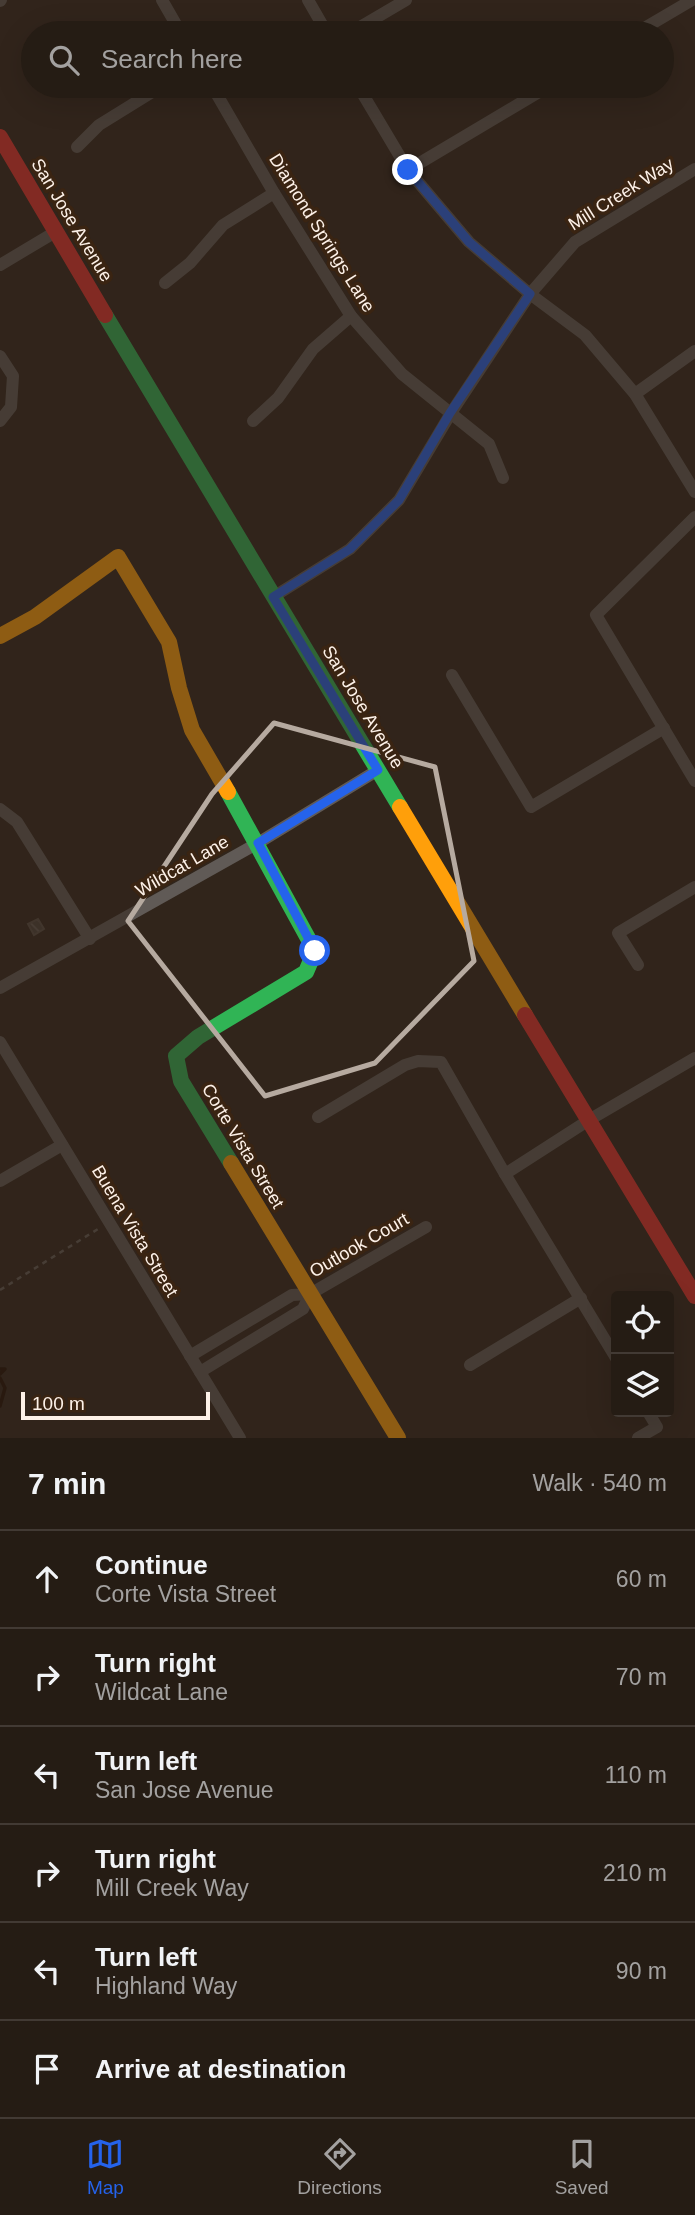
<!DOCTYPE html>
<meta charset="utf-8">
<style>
:root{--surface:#251c14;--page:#2d251d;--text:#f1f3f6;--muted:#a3a1a0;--line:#423a34;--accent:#2563eb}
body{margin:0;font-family:Helvetica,sans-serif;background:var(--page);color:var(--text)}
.controls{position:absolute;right:21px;bottom:21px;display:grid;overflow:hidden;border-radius:7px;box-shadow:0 7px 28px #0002}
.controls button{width:63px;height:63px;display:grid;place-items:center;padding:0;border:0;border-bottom:2px solid var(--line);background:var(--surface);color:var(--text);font:35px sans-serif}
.scale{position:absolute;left:21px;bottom:18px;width:189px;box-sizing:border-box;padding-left:7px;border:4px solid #fdf1e8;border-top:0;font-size:19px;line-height:24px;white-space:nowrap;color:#fdf1e8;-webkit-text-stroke:5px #3a2412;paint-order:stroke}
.stop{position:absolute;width:21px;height:21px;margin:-16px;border:5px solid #2563eb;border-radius:50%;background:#fff}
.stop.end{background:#2563eb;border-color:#fff;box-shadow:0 2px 7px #0008}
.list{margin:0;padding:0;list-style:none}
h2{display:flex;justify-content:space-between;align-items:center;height:91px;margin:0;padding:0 28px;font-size:30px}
h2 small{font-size:23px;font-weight:400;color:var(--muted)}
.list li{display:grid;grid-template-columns:46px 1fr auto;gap:21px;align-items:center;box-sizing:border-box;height:98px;padding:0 28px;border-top:2px solid var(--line)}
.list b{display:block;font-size:26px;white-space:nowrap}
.list p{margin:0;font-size:23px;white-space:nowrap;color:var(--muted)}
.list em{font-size:23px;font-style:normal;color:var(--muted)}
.icon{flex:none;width:38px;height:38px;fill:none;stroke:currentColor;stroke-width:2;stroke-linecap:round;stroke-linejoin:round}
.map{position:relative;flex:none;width:695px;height:1438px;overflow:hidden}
.search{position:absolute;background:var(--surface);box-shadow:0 7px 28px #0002;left:21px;right:21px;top:21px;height:77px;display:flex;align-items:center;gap:18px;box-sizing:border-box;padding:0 24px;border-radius:38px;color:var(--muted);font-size:26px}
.sheet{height:679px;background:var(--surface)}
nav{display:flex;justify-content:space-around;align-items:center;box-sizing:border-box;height:98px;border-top:2px solid var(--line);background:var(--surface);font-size:19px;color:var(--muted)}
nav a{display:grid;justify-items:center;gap:4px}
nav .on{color:var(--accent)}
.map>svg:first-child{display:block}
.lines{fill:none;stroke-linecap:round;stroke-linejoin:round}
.stream{stroke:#1f0d02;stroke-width:3.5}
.building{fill:url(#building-back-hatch);stroke:#554b42;stroke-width:2}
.path{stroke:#625b56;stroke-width:2.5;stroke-dasharray:5 5;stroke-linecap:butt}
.street{stroke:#605a56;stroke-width:12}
.fast{stroke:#30b455;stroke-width:16}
.slow{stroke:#ff9f0a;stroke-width:16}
.jam{stroke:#e5322d;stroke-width:16}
.route{stroke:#2563eb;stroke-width:9}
.marked{fill:none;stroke:#b6aaa0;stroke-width:5;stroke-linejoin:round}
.labels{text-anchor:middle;stroke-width:7;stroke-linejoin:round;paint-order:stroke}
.street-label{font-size:18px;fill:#fdf1e8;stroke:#3a2412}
</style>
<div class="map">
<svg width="695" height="1438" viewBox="0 0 695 1438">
<defs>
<pattern id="building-back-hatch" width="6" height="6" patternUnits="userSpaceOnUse" patternTransform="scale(1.75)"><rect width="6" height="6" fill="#4a4038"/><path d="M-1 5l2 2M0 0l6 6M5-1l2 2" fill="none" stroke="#655c55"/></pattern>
</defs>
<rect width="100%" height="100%" fill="#31251b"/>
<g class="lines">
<g class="stream">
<polyline points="0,1369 5,1369 0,1374"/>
<polyline points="0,1378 5,1388 0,1406"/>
</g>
</g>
<polygon class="building" points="38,919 44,929 34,935 28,924"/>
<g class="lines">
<polyline class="path" points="0,1290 98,1229"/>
<g class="street">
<polyline points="162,0 181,33"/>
<polyline points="308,0 327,33"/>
<polyline points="0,1 1,0"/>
<polyline points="350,33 406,0"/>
<polyline points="636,33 692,0"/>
<polyline points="212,86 274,193 351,316 402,374 489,444 503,478"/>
<polyline points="358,86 408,170 469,242 530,294 585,335 635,394 695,492"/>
<polyline points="77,147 99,125 162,86"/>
<polyline points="408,170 549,86"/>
<polyline points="0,265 57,231"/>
<polyline points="165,283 190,263 223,225 274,193"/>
<polyline points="0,356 13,376 11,407 0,421"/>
<polyline points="635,394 695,351"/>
<polyline points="253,421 278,398 313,349 351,316"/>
<polyline points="695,517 596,615 695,781"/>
<polyline points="273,597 350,549 399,500 451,413 530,294 575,242 695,169"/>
<polyline points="452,675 531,807 664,728"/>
<polyline points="0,809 17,822 90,939"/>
<polyline points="638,965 618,933 695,887"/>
<polyline points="0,988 258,843 378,770"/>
<polyline points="0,1042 240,1438"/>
<polyline points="318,1117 405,1065 418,1061 441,1062 505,1174 616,1358"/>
<polyline points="505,1174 589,1120 695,1058"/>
<polyline points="0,1181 62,1145"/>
<polyline points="190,1356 292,1295 310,1294 426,1227"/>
<polyline points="470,1365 581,1298"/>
<polyline points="200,1372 303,1309 310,1294"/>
<polyline points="638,1438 657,1427 648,1412"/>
</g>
<g class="fast">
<polyline points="105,315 400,807"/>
<polyline points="228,792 315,951 306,972 198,1037 176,1056 181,1081 231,1163"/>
</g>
<g class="slow">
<polyline points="0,636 35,617 118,557 169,642 179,688 192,730 228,792"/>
<polyline points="400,807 525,1015"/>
<polyline points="231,1163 398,1438"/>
</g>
<g class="jam">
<polyline points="0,137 105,315"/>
<polyline points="525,1015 695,1296"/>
</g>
</g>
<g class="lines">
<polyline class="route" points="315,951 258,843 378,770 273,597 350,549 399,500 450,413 530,294 469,242 408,170"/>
</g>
<path d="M0 0H695V1438H0ZM 274,723 L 435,767 L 474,961 L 375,1063 L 265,1096 L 128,921 L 212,794 Z" fill="#31251b" fill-opacity=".55" fill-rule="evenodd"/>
<path class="marked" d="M 274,723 L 435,767 L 474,961 L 375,1063 L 265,1096 L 128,921 L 212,794 Z"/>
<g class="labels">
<g class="street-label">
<text transform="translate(621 194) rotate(-32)" y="6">Mill Creek Way</text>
<text transform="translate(72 220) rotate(59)" y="6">San Jose Avenue</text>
<text transform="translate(322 233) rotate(58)" y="6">Diamond Springs Lane</text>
<text transform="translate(363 707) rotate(59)" y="6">San Jose Avenue</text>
<text transform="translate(182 866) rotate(-30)" y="6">Wildcat Lane</text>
<text transform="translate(243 1146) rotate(59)" y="6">Corte Vista Street</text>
<text transform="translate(135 1231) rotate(59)" y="6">Buena Vista Street</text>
<text transform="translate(359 1245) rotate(-30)" y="6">Outlook Court</text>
</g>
</g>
</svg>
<div class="controls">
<button><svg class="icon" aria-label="locate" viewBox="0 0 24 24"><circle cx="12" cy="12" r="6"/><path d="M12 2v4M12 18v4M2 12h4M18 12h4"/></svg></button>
<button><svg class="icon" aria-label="layers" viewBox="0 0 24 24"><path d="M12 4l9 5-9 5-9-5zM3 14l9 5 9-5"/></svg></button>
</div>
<div class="scale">100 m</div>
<div class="stop" style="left:315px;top:951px"></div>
<div class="stop end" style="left:408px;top:170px"></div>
<div class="search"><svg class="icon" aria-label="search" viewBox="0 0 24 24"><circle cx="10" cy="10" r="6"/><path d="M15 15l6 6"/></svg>Search here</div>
</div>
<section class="sheet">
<h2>7 min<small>Walk · 540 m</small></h2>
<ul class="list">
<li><svg class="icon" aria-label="ahead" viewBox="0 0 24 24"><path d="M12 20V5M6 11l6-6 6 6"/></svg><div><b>Continue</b><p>Corte Vista Street</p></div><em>60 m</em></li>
<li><svg class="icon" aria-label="right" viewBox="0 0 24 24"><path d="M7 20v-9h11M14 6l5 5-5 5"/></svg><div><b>Turn right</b><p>Wildcat Lane</p></div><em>70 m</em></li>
<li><svg class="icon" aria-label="left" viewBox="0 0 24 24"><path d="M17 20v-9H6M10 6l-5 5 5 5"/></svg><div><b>Turn left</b><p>San Jose Avenue</p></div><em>110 m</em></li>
<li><svg class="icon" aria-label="right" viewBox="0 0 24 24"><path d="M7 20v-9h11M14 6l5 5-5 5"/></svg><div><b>Turn right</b><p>Mill Creek Way</p></div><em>210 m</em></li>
<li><svg class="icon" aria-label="left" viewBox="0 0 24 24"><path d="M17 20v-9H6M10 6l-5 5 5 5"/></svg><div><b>Turn left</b><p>Highland Way</p></div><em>90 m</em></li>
<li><svg class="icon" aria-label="arrive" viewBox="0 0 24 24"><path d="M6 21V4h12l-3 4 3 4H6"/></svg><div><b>Arrive at destination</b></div></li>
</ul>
</section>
<nav>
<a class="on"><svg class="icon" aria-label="map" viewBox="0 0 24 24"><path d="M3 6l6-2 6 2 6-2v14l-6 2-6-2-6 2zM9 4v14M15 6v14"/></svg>Map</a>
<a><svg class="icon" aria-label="directions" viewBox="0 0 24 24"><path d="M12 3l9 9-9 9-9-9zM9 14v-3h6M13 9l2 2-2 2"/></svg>Directions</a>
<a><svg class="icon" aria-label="saved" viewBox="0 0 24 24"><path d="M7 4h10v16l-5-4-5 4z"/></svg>Saved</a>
</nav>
